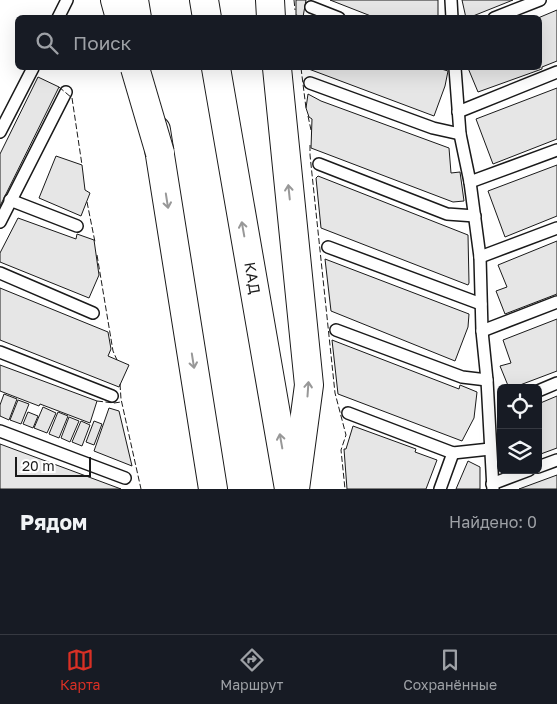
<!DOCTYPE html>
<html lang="ru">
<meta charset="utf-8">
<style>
:root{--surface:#171b24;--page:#20242c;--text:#f1f3f6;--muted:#9ea1a6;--line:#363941;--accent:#d93025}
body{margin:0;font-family:"Golos Text",sans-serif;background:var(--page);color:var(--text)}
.controls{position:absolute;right:15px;bottom:15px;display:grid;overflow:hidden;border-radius:8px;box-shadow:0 5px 20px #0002}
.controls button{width:45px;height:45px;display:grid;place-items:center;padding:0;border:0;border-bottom:1px solid var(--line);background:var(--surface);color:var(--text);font:25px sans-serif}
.scale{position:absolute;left:15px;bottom:12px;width:76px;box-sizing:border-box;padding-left:5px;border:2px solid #1a1a1a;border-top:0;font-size:14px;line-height:18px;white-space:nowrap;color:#1a1a1a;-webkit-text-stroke:4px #fff;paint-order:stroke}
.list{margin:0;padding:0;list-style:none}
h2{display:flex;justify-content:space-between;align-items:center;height:65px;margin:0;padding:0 20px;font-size:21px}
h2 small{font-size:16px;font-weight:400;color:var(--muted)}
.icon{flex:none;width:28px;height:28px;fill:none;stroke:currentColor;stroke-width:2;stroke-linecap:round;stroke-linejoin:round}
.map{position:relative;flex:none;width:557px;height:489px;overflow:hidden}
.search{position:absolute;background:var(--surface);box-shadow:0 5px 20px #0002;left:15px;right:15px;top:15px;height:55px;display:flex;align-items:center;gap:12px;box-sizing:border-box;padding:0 18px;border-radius:8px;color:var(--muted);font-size:19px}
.sheet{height:145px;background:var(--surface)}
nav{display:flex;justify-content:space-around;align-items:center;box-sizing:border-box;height:70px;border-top:1px solid var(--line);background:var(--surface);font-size:14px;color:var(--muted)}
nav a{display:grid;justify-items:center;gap:2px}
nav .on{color:var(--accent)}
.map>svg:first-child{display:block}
.building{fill:#e6e6e6;stroke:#1a1a1a}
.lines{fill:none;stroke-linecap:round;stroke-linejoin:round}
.service-casing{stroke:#1a1a1a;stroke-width:14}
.primary-casing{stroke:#1a1a1a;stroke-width:30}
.motorway-casing{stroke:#1a1a1a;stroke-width:30}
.service{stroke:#fff;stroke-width:11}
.primary{stroke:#fff;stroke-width:28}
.motorway{stroke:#fff;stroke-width:28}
.primary-bridge-casing{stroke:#1a1a1a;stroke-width:30;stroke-linecap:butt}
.primary-bridge{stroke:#fff;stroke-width:28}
.fence{stroke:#1a1a1a;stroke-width:1;stroke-dasharray:6 2.5;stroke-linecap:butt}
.oneway{stroke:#989898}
.labels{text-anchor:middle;stroke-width:4;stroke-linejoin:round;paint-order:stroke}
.street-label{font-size:15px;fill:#1a1a1a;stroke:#fff}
</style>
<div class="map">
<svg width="557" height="489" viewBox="0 0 557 489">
<rect width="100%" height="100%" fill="#fff"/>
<g class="building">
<polygon points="296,0 306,0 303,17 296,15"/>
<polygon points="330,0 438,0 438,15 437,18 376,18"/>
<polygon points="462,0 513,0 468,18 466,18"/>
<polygon points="557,10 557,61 542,67 542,69 478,92 468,68 540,68 540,18 538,18"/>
<polygon points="306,68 438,68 448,71 445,86 434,116"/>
<polygon points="38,77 59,87 0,206 0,154"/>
<polygon points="557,88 557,139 493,164 476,119"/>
<polygon points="308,94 321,101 449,148 451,173 460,172 464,201 453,202 311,148 312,119 309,117 306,108"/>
<polygon points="56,156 82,165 85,190 90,193 81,216 39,198"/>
<polygon points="557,165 557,216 505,237 488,191"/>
<polygon points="318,176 468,235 469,283 468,285 321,228 316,178"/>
<polygon points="18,218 76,239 77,234 94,240 99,275 89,298 0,262 0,253"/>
<polygon points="557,241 557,294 505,314 496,291 507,287 498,265"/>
<polygon points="325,259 469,314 468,327 455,361 331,311"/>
<polygon points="0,288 108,332 111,349 108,356 129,365 119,387 0,340"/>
<polygon points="557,319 557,371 520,385 520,386 516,388 509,388 500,366 511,363 503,340"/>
<polygon points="332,340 459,389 460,385 477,392 474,418 462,441 338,394"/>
<polygon points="0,365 97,401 90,423 40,404 39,406 0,391"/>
<polygon points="4,394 17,399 9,420 0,416 0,405"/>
<polygon points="557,396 557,448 538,455 538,404"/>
<polygon points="18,400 29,404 21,424 10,420"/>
<polygon points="43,407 56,413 47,433 34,428"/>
<polygon points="109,408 119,411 132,466 94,451"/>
<polygon points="28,412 38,416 33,428 23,424"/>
<polygon points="58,412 68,416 59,438 49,434"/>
<polygon points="69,417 79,421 70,442 61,438"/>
<polygon points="81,421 90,425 82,446 72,442"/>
<polygon points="94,421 102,424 94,445 86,442"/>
<polygon points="353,426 416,449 415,452 437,460 426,489 347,489 344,449 346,449"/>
<polygon points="0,444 121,489 0,489"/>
<polygon points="468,461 480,467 480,489 456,489"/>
<polygon points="557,475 557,489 519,489"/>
</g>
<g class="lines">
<g class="service-casing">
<g id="service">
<polyline points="451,0 452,18"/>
<polyline points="311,7 339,18"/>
<polyline points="58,18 67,0"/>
<polyline points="494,18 540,0"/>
<polyline points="455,68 460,134 470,182 480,257 482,331 487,380 493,489"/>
<polyline points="310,83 433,128 460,134"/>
<polyline points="458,112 557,72"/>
<polyline points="0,132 33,68"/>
<polyline points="319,164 447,214 475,216"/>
<polyline points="470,182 557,150"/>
<polyline points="10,200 77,226"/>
<polyline points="0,222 66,92"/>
<polyline points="328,247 481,304"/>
<polyline points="480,257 557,228"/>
<polyline points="0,273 93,313"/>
<polyline points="336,330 462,377 487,380"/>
<polyline points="482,331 557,302"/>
<polyline points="0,352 112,396"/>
<polyline points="538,391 557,383"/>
<polyline points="348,413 453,453 490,449"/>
<polyline points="0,431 125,478"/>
<polyline points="538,467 557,460"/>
<polyline points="492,484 529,470"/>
<polyline points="440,489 453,453"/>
</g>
</g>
<g class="primary-casing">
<g id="primary">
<polyline points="115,0 120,18"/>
<polyline points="270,0 271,18"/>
<polyline points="277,68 309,385 295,489"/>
</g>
</g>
<g class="motorway-casing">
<g id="motorway">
<polyline points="134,0 137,18"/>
<polyline points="204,0 207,18"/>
<polyline points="216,68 289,489"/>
<polyline points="156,130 213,489"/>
</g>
</g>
<use href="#service" class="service"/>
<use href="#primary" class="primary"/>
<use href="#motorway" class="motorway"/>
<g class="primary-bridge-casing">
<polyline id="primary-bridge" points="135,68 160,153"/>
</g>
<use href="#primary-bridge" class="primary-bridge"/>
<g class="fence">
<polyline points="294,0 295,10"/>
<polyline points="301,68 306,108"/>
<polyline points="59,87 72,98 82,165"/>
<polyline points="308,116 311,130"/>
<polyline points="310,145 310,155 335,393 346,435 341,450 345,489"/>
<polyline points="87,202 95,242"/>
<polyline points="97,255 113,351 117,360"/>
<polyline points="120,384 121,399 141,489"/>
<polyline points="97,401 114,403 121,402"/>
</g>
</g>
<defs><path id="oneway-shaft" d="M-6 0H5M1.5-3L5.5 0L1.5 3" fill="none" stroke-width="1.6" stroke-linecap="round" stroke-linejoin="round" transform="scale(1.25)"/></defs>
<g class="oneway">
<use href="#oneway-shaft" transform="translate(289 192) rotate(-96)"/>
<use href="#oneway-shaft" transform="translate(167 201) rotate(81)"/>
<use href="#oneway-shaft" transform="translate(243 229) rotate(-100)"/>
<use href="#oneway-shaft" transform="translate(193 361) rotate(81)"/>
<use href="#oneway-shaft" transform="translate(308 389) rotate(-86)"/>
<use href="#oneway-shaft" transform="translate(281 441) rotate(-100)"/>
</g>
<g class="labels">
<g class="street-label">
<text transform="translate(252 278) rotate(80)" y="5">КАД</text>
</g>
</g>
</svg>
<div class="controls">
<button><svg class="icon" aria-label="locate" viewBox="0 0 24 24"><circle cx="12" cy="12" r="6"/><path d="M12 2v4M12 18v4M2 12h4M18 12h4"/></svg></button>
<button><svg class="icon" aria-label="layers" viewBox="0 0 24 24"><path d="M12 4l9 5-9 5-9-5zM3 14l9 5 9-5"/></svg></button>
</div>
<div class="scale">20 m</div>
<div class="search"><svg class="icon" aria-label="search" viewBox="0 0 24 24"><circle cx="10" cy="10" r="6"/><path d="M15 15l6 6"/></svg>Поиск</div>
</div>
<section class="sheet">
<h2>Рядом<small>Найдено: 0</small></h2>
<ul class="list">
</ul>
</section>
<nav>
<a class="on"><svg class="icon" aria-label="map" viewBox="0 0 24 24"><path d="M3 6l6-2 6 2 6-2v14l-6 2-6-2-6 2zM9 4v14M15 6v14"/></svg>Карта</a>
<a><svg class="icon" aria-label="directions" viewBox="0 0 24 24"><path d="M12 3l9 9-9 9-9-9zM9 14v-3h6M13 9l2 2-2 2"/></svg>Маршрут</a>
<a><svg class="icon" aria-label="saved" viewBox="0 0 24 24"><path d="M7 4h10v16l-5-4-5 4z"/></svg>Сохранённые</a>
</nav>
